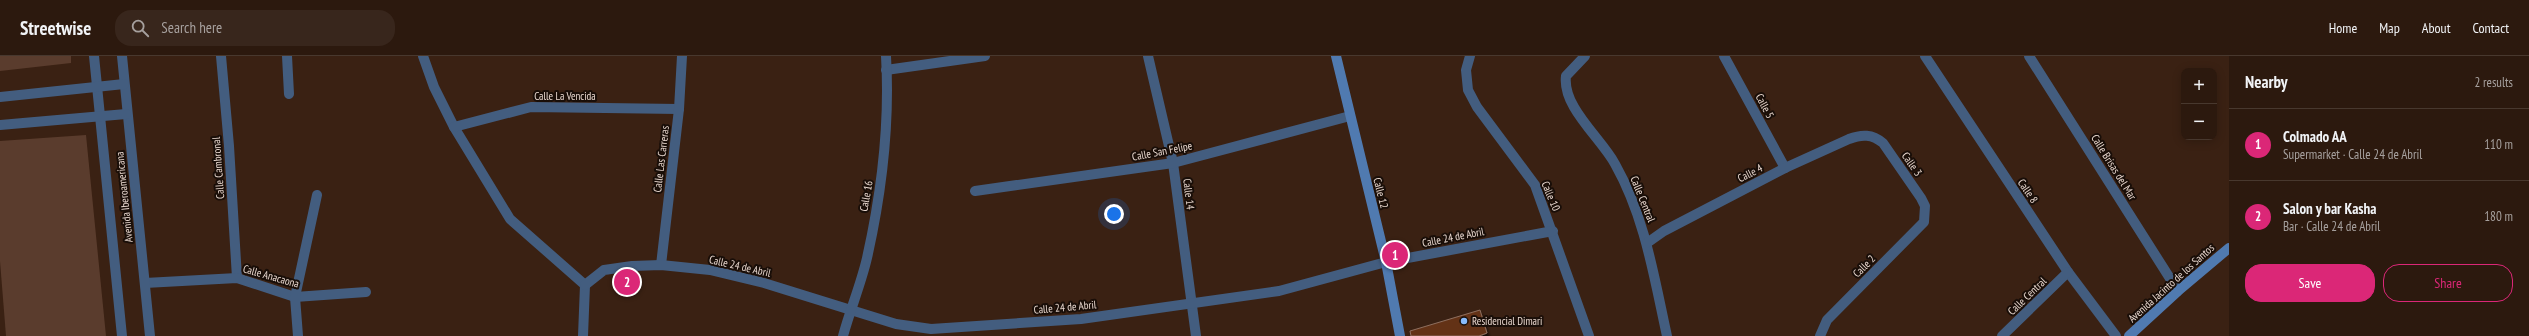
<!DOCTYPE html>
<meta charset="utf-8">
<style>
:root{--surface:#2c190e;--page:#38261c;--text:#f1f3f6;--muted:#a6a09e;--line:#48382e;--accent:#db2777}
body{margin:0;font-family:"PT Sans Narrow",sans-serif;background:var(--page);color:var(--text)}
.controls{position:absolute;right:12px;top:12px;display:grid;overflow:hidden;border-radius:8px;box-shadow:0 2px 10px #0003}
.controls button{width:36px;height:36px;display:grid;place-items:center;padding:0;border:0;border-bottom:1px solid var(--line);background:var(--surface);color:var(--text);font:20px sans-serif}
.you{position:absolute;left:1114px;top:158px;width:14px;height:14px;margin:-10px;border:3px solid #fff;border-radius:50%;background:#1a73e8;box-shadow:0 0 0 6px #1a73e833}
.badge{display:grid;place-items:center;width:26px;height:26px;border-radius:50%;background:var(--accent);color:#fff;font-size:13px;font-weight:700}
.pin{position:absolute;translate:-50% -50%;border:2px solid #fff;box-shadow:0 1px 4px #0006}
.list{margin:0;padding:0;list-style:none}
h2{display:flex;justify-content:space-between;align-items:center;height:52px;margin:0;padding:0 16px;font-size:17px}
h2 small{font-size:13px;font-weight:400;color:var(--muted)}
.list li{display:grid;grid-template-columns:26px 1fr auto;gap:12px;align-items:center;box-sizing:border-box;height:72px;padding:0 16px;border-top:1px solid var(--line)}
.list b{display:block;font-size:15px;white-space:nowrap}
.list p{margin:0;font-size:13px;white-space:nowrap;color:var(--muted)}
.list em{font-size:13px;font-style:normal;color:var(--muted)}
.actions{display:flex;gap:8px;padding:12px 16px}
.actions a{flex:1;padding:9px 0;border:1px solid var(--accent);border-radius:16px;text-align:center;font-size:14px;color:var(--accent)}
.actions .main{background:var(--accent);color:#fff}
.icon{flex:none;width:22px;height:22px;fill:none;stroke:currentColor;stroke-width:2;stroke-linecap:round;stroke-linejoin:round}
.map{position:relative;flex:none;width:2229px;height:280px;overflow:hidden}
header{display:flex;align-items:center;gap:24px;box-sizing:border-box;height:56px;padding:0 20px;background:var(--surface);border-bottom:1px solid var(--line)}
header strong{font-size:19px}
nav{display:flex;gap:22px;margin-inline-start:auto;font-size:14px}
.search{width:280px;height:36px;background:var(--page);display:flex;align-items:center;gap:10px;box-sizing:border-box;padding:0 14px;border-radius:16px;color:var(--muted);font-size:15px}
main{display:flex}
aside{flex:1;background:var(--surface)}
.map>svg:first-child{display:block}
.green{fill:#5a3c2d}
.building{fill:#643317;stroke:#8e6f5f;filter:url(#shadow)}
.lines{fill:none;stroke-linecap:round;stroke-linejoin:round}
.minor{stroke:#435d7f;stroke-width:10}
.tertiary{stroke:#435d7f;stroke-width:10}
.secondary{stroke:#507ab0;stroke-width:10}
.poi-dot{fill:#88bbfc;stroke:#190e08;stroke-width:1.5}
.labels{text-anchor:middle;stroke-width:4;stroke-linejoin:round;paint-order:stroke}
.street-label{font-size:11px;fill:#ead9d0;stroke:#190e08}
.poi-label{font-size:11px;fill:#ead9d0;stroke:#190e08;text-anchor:start}
</style>
<header>
<strong>Streetwise</strong>
<div class="search"><svg class="icon" aria-label="search" viewBox="0 0 24 24"><circle cx="10" cy="10" r="6"/><path d="M15 15l6 6"/></svg>Search here</div>
<nav><a>Home</a><a>Map</a><a>About</a><a>Contact</a></nav>
</header>
<main>
<div class="map">
<svg width="2229" height="280" viewBox="0 0 2229 280">
<defs>
<filter id="shadow"><feDropShadow dx="2.5" dy="4.5" stdDeviation="1" flood-color="#0009"/></filter>
</defs>
<rect width="100%" height="100%" fill="#3a2113"/>
<g class="green">
<polygon points="0,0 71,0 71,7 0,15"/>
<polygon points="86,79 106,280 6,280 0,205 0,85"/>
</g>
<polygon class="building" points="1480,254 1487,277 1479,280 1411,280 1410,275"/>
<g class="lines">
<g class="minor">
<polyline points="221,0 229,90 237,222"/>
<polyline points="287,0 289,38"/>
<polyline points="423,0 434,31 454,71 510,163 585,229 583,280"/>
<polyline points="1148,0 1173,107 1196,280"/>
<polyline points="1470,0 1466,14 1468,34 1477,51 1535,129 1589,280"/>
<path d="M 1585,0 L 1566,20 C 1562,51 1601,82 1615,108 C 1645,161 1654,221 1667,280"/>
<polyline points="1724,0 1785,112"/>
<polyline points="1925,0 2068,216 2116,280"/>
<polyline points="2029,0 2178,235"/>
<polyline points="886,14 985,0"/>
<polyline points="454,71 531,51 679,53"/>
<polyline points="975,135 1173,107 1350,60"/>
<path d="M 1647,187 L 1664,175 L 1785,112 L 1849,83 C 1862,78 1872,78 1883,87 L 1921,142 L 1925,150 L 1924,166 L 1827,264 L 1820,280"/>
<polyline points="661,209 679,53 682,0"/>
<polyline points="145,227 237,222 295,241 366,236"/>
<polyline points="585,229 604,214 632,210 661,209 710,214 764,227 896,268 931,273 1081,263 1279,235 1386,206 1553,175"/>
<polyline points="298,280 295,241 317,139"/>
<path d="M 843,280 C 850,254 861,228 867,202 C 882,135 890,68 886,0"/>
<polyline points="2002,280 2068,216"/>
</g>
<g class="tertiary">
<polyline points="94,0 122,280"/>
<polyline points="122,0 150,280"/>
<polyline points="0,41 124,28"/>
<polyline points="0,69 126,58"/>
</g>
<g class="secondary">
<polyline points="1336,0 1386,206 1400,280"/>
<polyline points="2129,280 2178,235 2229,192"/>
</g>
</g>
<circle class="poi-dot" cx="1464" cy="265" r="4"/>
<g class="labels">
<g class="street-label">
<text x="565" y="44">Calle La Vencida</text>
<text transform="translate(1765 50) rotate(62)" y="4">Calle 5</text>
<text transform="translate(1162 95) rotate(-11)" y="4">Calle San Felipe</text>
<text transform="translate(661 103) rotate(-83)" y="4">Calle Las Carreras</text>
<text transform="translate(1912 108) rotate(55)" y="4">Calle 3</text>
<text transform="translate(2114 111) rotate(58)" y="4">Calle Brisas del Mar</text>
<text transform="translate(218 112) rotate(-94)" y="4">Calle Cambronal</text>
<text transform="translate(1750 117) rotate(-27)" y="4">Calle 4</text>
<text transform="translate(2028 135) rotate(56)" y="4">Calle 8</text>
<text transform="translate(1381 137) rotate(76)" y="4">Calle 12</text>
<text transform="translate(1189 138) rotate(83)" y="4">Calle 14</text>
<text transform="translate(866 140) rotate(-80)" y="4">Calle 16</text>
<text transform="translate(1551 140) rotate(67)" y="4">Calle 10</text>
<text transform="translate(124 141) rotate(-96)" y="4">Avenida Iberoamericana</text>
<text transform="translate(1643 143) rotate(68)" y="4">Calle Central</text>
<text transform="translate(1453 181) rotate(-11)" y="4">Calle 24 de Abril</text>
<text transform="translate(740 210) rotate(13)" y="4">Calle 24 de Abril</text>
<text transform="translate(1864 210) rotate(-45)" y="4">Calle 2</text>
<text transform="translate(271 220) rotate(16)" y="4">Calle Anacaona</text>
<text transform="translate(2171 227) rotate(-42)" y="4">Avenida Jacinto de los Santos</text>
<text transform="translate(2027 240) rotate(-44)" y="4">Calle Central</text>
<text transform="translate(1065 251) rotate(-5)" y="4">Calle 24 de Abril</text>
</g>
<g class="poi-label">
<text x="1472" y="269">Residencial Dimari</text>
</g>
</g>
</svg>
<div class="controls">
<button>+</button>
<button>−</button>
</div>
<div class="you"></div>
<div class="pin badge" style="left:1395px;top:199px">1</div>
<div class="pin badge" style="left:627px;top:226px">2</div>
</div>
<aside>
<h2>Nearby<small>2 results</small></h2>
<ul class="list">
<li><span class="badge">1</span><div><b>Colmado AA</b><p>Supermarket · Calle 24 de Abril</p></div><em>110 m</em></li>
<li><span class="badge">2</span><div><b>Salon y bar Kasha</b><p>Bar · Calle 24 de Abril</p></div><em>180 m</em></li>
</ul>
<div class="actions"><a class="main">Save</a><a>Share</a></div>
</aside>
</main>
